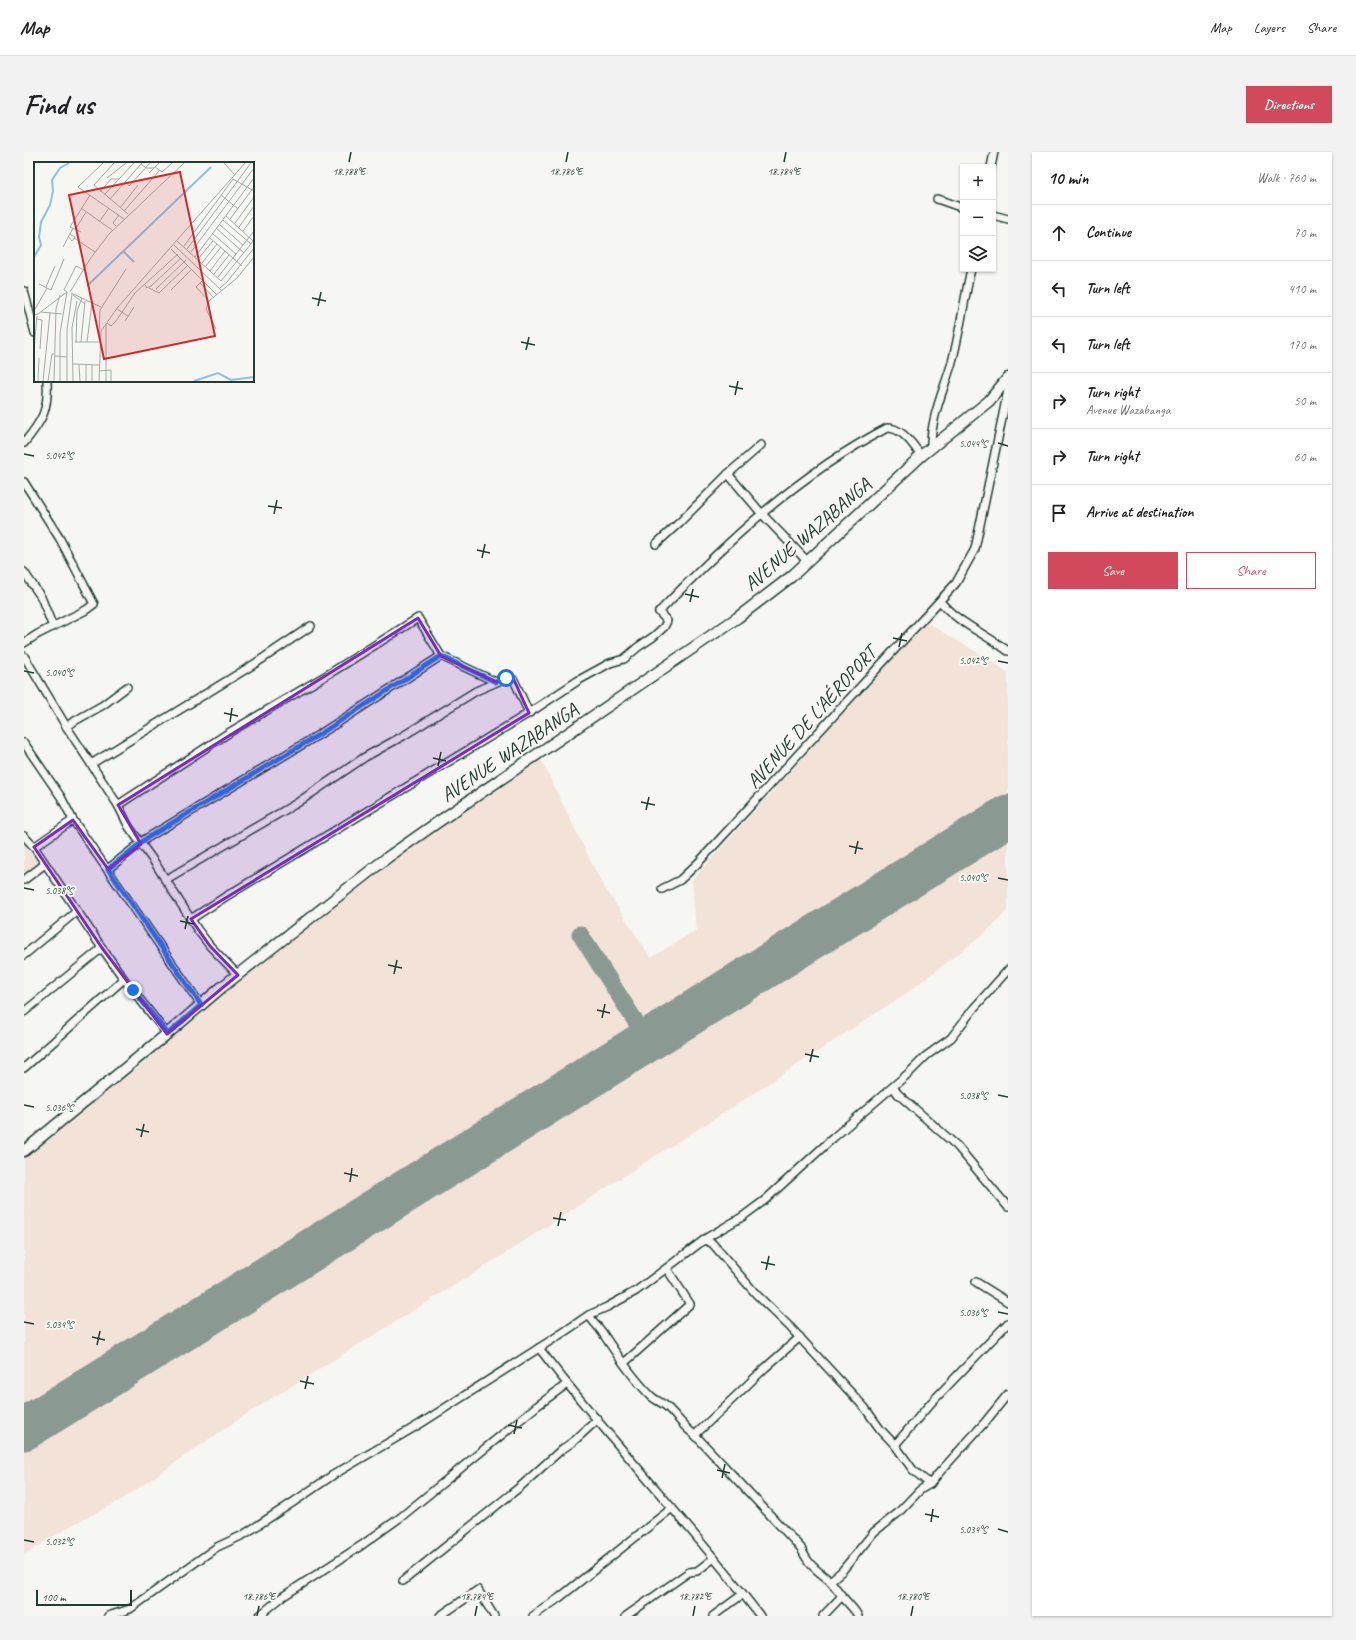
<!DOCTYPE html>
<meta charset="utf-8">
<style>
:root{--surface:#fff;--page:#f2f2f2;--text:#202124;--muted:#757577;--line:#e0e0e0;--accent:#d1495b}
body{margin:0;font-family:Caveat,sans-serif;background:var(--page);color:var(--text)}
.controls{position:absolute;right:12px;top:12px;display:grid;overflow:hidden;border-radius:0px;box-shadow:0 1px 3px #0004}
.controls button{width:36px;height:36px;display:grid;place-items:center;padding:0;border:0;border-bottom:1px solid var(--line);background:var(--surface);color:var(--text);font:20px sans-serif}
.scale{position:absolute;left:12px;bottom:10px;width:96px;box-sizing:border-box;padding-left:4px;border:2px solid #1f3d34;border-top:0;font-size:11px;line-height:14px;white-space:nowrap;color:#1f3d34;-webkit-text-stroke:3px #f6f6f2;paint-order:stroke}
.stop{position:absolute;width:12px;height:12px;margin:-9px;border:3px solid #1a73e8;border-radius:50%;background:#fff}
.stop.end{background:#1a73e8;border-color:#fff;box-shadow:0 1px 4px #0008}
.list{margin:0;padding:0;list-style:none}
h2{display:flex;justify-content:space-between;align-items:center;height:52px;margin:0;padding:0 16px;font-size:17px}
h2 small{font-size:13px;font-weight:400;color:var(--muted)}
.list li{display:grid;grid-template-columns:26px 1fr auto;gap:12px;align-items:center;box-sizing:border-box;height:56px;padding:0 16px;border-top:1px solid var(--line)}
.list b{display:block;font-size:15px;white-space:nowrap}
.list p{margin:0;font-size:13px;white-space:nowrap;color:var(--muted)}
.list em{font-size:13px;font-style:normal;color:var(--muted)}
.actions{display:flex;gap:8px;padding:12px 16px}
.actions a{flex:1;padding:9px 0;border:1px solid var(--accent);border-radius:0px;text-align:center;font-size:14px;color:var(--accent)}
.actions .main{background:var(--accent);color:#fff}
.icon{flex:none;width:22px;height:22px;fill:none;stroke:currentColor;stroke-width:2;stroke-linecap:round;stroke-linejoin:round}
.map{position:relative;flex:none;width:984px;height:1464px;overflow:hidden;border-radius:0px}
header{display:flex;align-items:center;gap:24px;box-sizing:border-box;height:56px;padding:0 20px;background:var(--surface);border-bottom:1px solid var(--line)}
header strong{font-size:19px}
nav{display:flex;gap:22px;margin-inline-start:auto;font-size:14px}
.intro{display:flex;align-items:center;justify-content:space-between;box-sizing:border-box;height:96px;padding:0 24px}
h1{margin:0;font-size:28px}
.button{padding:10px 18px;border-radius:0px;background:var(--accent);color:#fff;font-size:14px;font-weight:700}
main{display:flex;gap:24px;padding:0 24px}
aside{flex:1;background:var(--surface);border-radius:0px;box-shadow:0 1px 3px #0004}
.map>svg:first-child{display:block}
.built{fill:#f2e2d8}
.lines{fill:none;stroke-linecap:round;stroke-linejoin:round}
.taxiway{stroke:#8a9a93;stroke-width:17}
.runway{stroke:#8a9a93;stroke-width:43}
.street-casing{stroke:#1f3d34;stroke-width:10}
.secondary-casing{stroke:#1f3d34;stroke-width:13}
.street{stroke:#f6f6f2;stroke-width:7}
.secondary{stroke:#f6f6f2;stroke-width:10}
.route{stroke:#1a73e8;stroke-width:5}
.marked{fill:#7b2cbf;fill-opacity:0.2;stroke:#7b2cbf;stroke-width:3;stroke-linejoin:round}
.ticks{fill:none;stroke:#1f3d34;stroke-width:1.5}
.labels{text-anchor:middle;stroke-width:4;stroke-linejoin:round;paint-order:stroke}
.street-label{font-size:20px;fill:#1f3d34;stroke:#f6f6f2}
.inset-river{fill:none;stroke:#8ac1e8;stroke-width:2}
.inset-road{fill:none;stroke:#a0aca6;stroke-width:1}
.view{fill:#d62828;fill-opacity:0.15;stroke:#d62828;stroke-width:2}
.inset-edge{fill:none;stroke:#1f3d34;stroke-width:2}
.ticks-label{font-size:10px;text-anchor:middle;fill:#1f3d34;stroke:#f6f6f2;stroke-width:4;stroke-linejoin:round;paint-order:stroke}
</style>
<header>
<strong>Map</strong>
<nav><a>Map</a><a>Layers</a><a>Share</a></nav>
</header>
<div class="intro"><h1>Find us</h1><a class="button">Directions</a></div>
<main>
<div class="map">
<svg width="984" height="1464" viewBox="0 0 984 1464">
<rect width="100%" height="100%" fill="#f6f6f2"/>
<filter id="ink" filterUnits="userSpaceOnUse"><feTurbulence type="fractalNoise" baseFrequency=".025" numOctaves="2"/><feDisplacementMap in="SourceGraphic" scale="8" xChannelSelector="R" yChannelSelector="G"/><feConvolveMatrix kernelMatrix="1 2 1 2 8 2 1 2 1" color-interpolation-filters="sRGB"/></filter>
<g filter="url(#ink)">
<g class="built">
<polygon points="902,470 969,510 984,521 984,758 965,777 951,789 881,842 698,962 612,1016 471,1108 216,1266 97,1348 48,1373 0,1403 0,1004 373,700 516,606 577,730 627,806 672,778 668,728"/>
<polygon points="0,689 17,708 0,723"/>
</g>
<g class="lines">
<polyline class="taxiway" points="556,782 624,889"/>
<polyline class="runway" points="0,1277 984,664"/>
<g class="street-casing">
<g id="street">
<polyline points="967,15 970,0"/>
<polyline points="913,47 939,56"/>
<polyline points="969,63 984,67"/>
<polyline points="0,139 11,181"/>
<path d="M 0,291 C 18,269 25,258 23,229"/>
<path d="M 907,296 C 906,267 920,238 928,210 C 936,180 940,148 947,117"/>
<polyline points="704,322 738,362 784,410"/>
<polyline points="0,330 36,387 70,452 62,458 14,482 0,491"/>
<polyline points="632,392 656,370 704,322 737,293"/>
<polyline points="0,420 17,445 29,475"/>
<path d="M 916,449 C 932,470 962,482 984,499"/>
<polyline points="0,504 42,574 94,653 105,675 131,711 173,777 186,794 214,823"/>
<polyline points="42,574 79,553 103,535"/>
<polyline points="0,591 37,645 49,668 177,853"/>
<polyline points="67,612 232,511 287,474"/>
<polyline points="94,653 206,580 308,520 394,466 417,504 472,530"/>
<polyline points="0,684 10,695 78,796 100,827 143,882"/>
<polyline points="10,695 49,668"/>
<polyline points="84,717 123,686 296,582 417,504"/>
<polyline points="0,728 21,712"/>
<polyline points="141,728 273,651 341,605 379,584 452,539 482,526 490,528 505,561"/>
<polyline points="638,737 656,728 674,711 932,431 951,397 984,238"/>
<path d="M 167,767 L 201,745 L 505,561 L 555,528 L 586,511 L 600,507 L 614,495 L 629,485 L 640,475 L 643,469 L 635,460 C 703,389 775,322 863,276 C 877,275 890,293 897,304"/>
<polyline points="0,803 53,759"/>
<polyline points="0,860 78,796"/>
<polyline points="0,916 100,827"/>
<polyline points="869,935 874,942 933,994 984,1055"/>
<polyline points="680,1088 688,1091 732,1142 766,1175 841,1256 856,1277 871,1293 889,1318 906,1332"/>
<polyline points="952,1130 984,1150"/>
<path d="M 565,1163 C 568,1169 573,1173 578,1180 C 591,1200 610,1228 628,1245 C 633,1249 639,1251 643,1255 C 653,1264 660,1276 671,1283 L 777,1396 C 783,1411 792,1418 805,1428 C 810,1433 814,1439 819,1445 C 824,1452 830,1456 834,1464"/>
<path d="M 515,1196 C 585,1288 666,1371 736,1464"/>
<polyline points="600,1211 666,1152 643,1117"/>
<polyline points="671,1283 741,1216 776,1185"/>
<polyline points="871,1293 906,1252 984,1171"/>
<polyline points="379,1429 497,1334 537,1298 550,1289 574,1267"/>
<polyline points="806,1429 818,1419 850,1380 874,1361 896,1338 906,1332 915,1321 962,1269 984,1242"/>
<polyline points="84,1464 106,1457 193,1395 219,1383 271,1349 309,1323 396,1272 540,1180 565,1163 583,1155 612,1139 684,1085 718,1065 741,1048 809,986 886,920 902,904 927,886 950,856 984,818"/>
<polyline points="235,1464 258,1445 338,1393 377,1365 513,1254 543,1232"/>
<polyline points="416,1464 454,1438 470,1464"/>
<polyline points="509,1464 535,1446 648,1356"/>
<polyline points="602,1464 665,1420 673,1419 690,1406"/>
<polyline points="689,1464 719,1442"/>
<polyline points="799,1464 818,1444"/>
</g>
</g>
<g class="secondary-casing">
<polyline id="secondary" points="0,999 143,882 198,835 364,705 414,670 713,466 768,424 897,304 965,249 984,226"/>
</g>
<use href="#street" class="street"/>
<use href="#secondary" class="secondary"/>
</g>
</g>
<g class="lines" filter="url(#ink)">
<polyline class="route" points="109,838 144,882 177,853 84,717 123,686 296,582 417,504 472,530 482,526"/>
</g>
<path class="marked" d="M 394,466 L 417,504 L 472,530 L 482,526 L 490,528 L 505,561 L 167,767 L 186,794 L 214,823 L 143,882 L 78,796 L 10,695 L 49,668 L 84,717 L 117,692 L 94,653 Z"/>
<path class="ticks" d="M 325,10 L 327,0M 542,10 L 544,0M 760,10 L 762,0M 288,146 L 302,149M 294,154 L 297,140M 497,190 L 511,193M 502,198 L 505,185M 705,234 L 719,237M 711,243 L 714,229M 974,291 L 984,294M 0,302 L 10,304M 244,354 L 258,356M 250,362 L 253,348M 453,398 L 466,401M 458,406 L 461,392M 661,442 L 675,445M 666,450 L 669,437M 869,486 L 883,489M 875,495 L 878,481M 974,509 L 984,511M 0,519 L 10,521M 200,561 L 214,564M 206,570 L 208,556M 409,606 L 422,609M 414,614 L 417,600M 617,650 L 631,653M 622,658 L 625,645M 825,694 L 839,697M 831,702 L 834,689M 974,726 L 984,728M 0,736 L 10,738M 156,769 L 170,772M 161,777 L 164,764M 364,813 L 378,816M 370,822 L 373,808M 573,858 L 586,861M 578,866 L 581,852M 781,902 L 795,905M 786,910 L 789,897M 974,943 L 984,945M 0,953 L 10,955M 112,977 L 125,980M 117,985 L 120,972M 320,1021 L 334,1024M 326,1030 L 328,1016M 529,1066 L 542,1068M 534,1074 L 537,1060M 737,1110 L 751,1113M 742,1118 L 745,1104M 974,1160 L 984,1162M 0,1170 L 10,1172M 68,1185 L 81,1188M 73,1193 L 76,1179M 276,1229 L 290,1232M 281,1237 L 284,1224M 484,1273 L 498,1276M 490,1282 L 493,1268M 693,1318 L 706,1321M 698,1326 L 701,1312M 901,1362 L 915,1365M 907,1370 L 909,1357M 974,1377 L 984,1380M 0,1388 L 10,1390M 233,1464 L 235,1454M 451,1464 L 453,1454M 669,1464 L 671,1454M 887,1464 L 889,1454"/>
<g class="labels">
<g class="street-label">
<text transform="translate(783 382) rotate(-41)" y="7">AVENUE WAZABANGA</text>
<text transform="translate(787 565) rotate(-48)" y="7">AVENUE DE L'AÉROPORT</text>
<text transform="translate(485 600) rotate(-34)" y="7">AVENUE WAZABANGA</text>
</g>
</g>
<g transform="translate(10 10)">
<rect width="220" height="220" fill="#f6f6f2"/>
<path class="inset-river" d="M 89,89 L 100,100M 0,95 L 7,83 L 5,75 L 7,60 L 16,43 L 19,29 L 18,18 L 26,6 L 35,1M 53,124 L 177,5M 160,219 L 184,211 L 197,218 L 220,215"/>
<path class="inset-road" d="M 69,1 L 44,25 L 90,57M 80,1 L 60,23 L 94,52M 190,1 L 200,12M 107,2 L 112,6 L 120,6M 121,5 L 128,10 L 138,1M 115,11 L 125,1M 73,16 L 92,1M 199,17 L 220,29M 91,19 L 95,24 L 116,1M 66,30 L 77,17 L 85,17M 70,33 L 100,1M 187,33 L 204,47M 76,37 L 108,1M 47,46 L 78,68M 86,46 L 104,23M 90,49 L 126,8M 192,54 L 219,79M 196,57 L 220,25M 189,58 L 217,82M 65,60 L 75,46M 201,61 L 220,35M 185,62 L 209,83M 82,64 L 79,61 L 85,53M 205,65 L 220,44M 182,66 L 210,91M 41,68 L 52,50M 209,69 L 220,54M 47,70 L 36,65 L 56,33M 178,71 L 202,92M 34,74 L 38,79 L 41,75 L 35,72M 175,75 L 208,104M 40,76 L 61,90M 143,79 L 187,119 L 220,78M 140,83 L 188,129M 150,84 L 199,17M 29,85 L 39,66M 137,87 L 183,133M 153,87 L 217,1M 157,90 L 220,6M 161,95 L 220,16M 164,97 L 179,79M 168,101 L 183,82M 172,104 L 187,85M 176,109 L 191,89M 180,112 L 195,93M 184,115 L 220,69M 169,118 L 162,125 L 175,139M 166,121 L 180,136M 5,122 L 17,128 L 30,97M 111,123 L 113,126 L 117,124 L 147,96M 12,125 L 21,104M 115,126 L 125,131 L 154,103M 186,126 L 193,120 L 220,86M 122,127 L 152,98M 137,128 L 158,107M 36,130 L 56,97 L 75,72 L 150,1M 37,131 L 67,145M 39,133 L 51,142M 83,147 L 94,154M 0,149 L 13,126M 7,150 L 28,152M 0,153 L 4,152 L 33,130M 3,157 L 8,158 L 6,187M 91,159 L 100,145M 73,161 L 77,164 L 82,159 L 101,131 L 144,92M 182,167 L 172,147 L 175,139 L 203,116 L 220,95M 65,173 L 66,148 L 92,107M 41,180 L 65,180M 42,180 L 43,149 L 48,136M 47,180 L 51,139M 53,180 L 58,141M 0,187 L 3,154M 21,194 L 33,195M 39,202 L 65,203M 45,203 L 46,219M 58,203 L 58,219M 65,209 L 77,208 L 77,219M 4,219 L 5,196M 9,219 L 16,151M 14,219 L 18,192 L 20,192M 20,219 L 22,147 L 26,133M 26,219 L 26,171 L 33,130 L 30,128 L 42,104 L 50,108M 33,219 L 33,168 L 38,132M 39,219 L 38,166 L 43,139M 52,219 L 52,203M 65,219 L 67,169 L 84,145 L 211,1M 72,219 L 72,162"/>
<path class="view" d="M 146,10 L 181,174 L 70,197 L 35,33 Z"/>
<rect width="220" height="220" class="inset-edge"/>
</g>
<g class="ticks-label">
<text x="325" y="23">18.788°E</text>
<text x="542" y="23">18.786°E</text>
<text x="760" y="23">18.784°E</text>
<text x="949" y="295">5.044°S</text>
<text x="35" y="307">5.042°S</text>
<text x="949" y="512">5.042°S</text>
<text x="35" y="524">5.040°S</text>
<text x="949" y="729">5.040°S</text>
<text x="35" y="742">5.038°S</text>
<text x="949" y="947">5.038°S</text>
<text x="35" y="959">5.036°S</text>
<text x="949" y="1164">5.036°S</text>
<text x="35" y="1176">5.034°S</text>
<text x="949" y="1381">5.034°S</text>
<text x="35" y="1393">5.032°S</text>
<text x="235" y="1448">18.786°E</text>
<text x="453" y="1448">18.784°E</text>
<text x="671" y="1448">18.782°E</text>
<text x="889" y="1448">18.780°E</text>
</g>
</svg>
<div class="controls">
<button>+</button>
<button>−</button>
<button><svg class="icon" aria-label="layers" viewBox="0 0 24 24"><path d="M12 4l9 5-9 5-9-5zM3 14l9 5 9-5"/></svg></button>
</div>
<div class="scale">100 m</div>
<div class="stop" style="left:482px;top:526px"></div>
<div class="stop end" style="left:109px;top:838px"></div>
</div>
<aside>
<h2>10 min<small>Walk · 760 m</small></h2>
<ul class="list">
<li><svg class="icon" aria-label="ahead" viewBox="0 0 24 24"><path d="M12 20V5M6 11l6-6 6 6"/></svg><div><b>Continue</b></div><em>70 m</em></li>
<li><svg class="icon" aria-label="left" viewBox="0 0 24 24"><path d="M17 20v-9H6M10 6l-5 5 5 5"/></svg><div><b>Turn left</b></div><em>410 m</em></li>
<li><svg class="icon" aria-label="left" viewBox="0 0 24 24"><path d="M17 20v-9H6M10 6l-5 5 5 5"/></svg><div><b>Turn left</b></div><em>170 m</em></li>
<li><svg class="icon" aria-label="right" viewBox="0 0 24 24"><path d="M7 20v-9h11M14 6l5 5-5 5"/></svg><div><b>Turn right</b><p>Avenue Wazabanga</p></div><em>50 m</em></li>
<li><svg class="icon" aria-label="right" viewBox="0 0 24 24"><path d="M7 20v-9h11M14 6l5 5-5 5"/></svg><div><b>Turn right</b></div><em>60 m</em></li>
<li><svg class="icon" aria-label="arrive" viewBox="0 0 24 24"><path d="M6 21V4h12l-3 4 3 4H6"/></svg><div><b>Arrive at destination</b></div></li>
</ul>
<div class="actions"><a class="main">Save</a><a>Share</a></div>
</aside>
</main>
